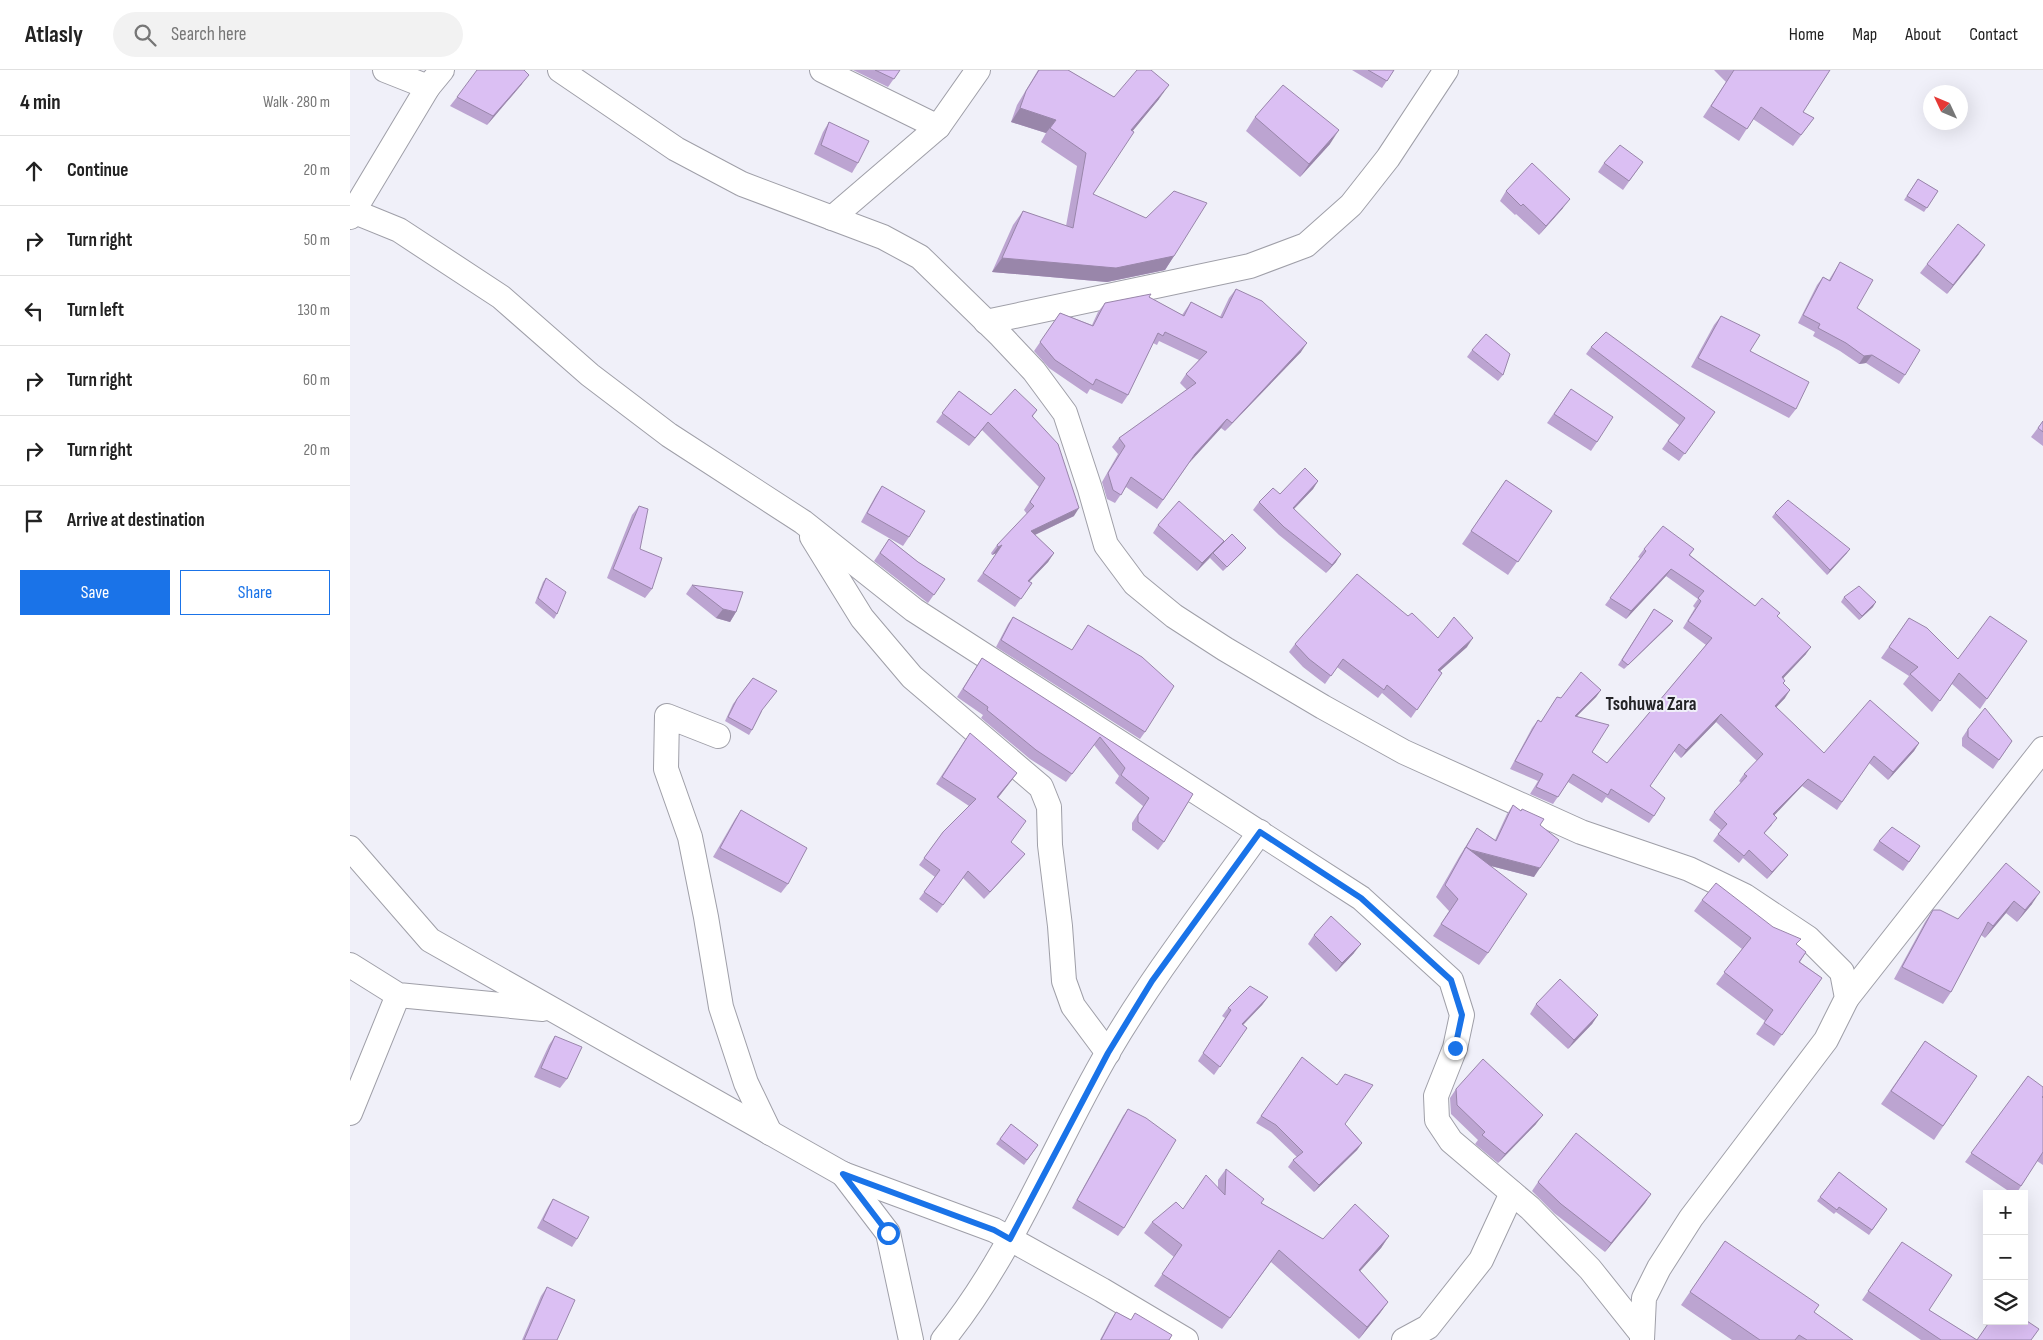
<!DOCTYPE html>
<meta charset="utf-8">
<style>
:root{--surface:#fff;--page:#f2f2f2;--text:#222;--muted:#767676;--line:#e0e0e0;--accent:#1a73e8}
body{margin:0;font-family:"Sofia Sans Condensed",sans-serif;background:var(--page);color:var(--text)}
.controls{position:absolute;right:15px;bottom:15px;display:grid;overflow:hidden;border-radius:0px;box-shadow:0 5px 20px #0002}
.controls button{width:45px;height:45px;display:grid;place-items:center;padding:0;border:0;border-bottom:1px solid var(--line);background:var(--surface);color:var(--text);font:25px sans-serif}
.compass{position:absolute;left:1573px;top:15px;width:45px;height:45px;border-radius:50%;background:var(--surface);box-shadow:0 5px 20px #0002;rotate:314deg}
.stop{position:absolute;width:15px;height:15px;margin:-11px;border:4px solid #1a73e8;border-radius:50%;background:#fff}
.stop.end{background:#1a73e8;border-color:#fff;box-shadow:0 1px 5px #0008}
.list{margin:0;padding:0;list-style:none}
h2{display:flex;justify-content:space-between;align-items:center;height:65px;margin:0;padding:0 20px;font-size:21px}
h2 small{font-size:16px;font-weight:400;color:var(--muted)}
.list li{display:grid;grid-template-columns:32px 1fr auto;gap:15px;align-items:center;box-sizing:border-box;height:70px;padding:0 20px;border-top:1px solid var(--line)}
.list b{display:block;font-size:19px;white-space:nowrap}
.list em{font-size:16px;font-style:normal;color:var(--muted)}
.actions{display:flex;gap:10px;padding:15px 20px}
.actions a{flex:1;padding:11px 0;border:1px solid var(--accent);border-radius:0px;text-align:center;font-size:18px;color:var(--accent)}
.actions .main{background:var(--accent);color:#fff}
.icon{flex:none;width:28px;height:28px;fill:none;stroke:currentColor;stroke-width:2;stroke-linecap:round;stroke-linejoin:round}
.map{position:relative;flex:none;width:1693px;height:1270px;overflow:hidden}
header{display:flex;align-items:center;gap:30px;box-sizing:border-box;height:70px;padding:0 25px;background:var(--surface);border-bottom:1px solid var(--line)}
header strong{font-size:24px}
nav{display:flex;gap:28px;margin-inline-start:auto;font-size:18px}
.search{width:350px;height:45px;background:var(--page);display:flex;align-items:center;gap:12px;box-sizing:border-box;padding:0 18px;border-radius:28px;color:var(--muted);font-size:19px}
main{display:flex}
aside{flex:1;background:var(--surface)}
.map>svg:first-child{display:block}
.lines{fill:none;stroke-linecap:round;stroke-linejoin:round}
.street-casing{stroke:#9f9fa8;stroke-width:26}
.street{stroke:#fff;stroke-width:24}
.wall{fill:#bca4d1}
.shaded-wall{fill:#9986aa}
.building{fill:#dbbff3;stroke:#9986aa}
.route{stroke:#1a73e8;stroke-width:6}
.labels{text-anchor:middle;stroke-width:4;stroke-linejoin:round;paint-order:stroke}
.quarter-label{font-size:19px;font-weight:bold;fill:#232326;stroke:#f0f0f9}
</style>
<header>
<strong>Atlasly</strong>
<div class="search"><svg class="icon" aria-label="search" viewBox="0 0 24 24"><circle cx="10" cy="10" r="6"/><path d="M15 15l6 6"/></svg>Search here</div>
<nav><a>Home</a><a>Map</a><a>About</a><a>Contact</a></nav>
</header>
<main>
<aside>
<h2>4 min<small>Walk · 280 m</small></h2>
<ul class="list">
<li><svg class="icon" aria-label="ahead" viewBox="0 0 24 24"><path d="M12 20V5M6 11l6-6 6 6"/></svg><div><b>Continue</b></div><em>20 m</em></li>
<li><svg class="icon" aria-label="right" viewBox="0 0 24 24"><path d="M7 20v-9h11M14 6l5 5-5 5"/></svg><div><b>Turn right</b></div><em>50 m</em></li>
<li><svg class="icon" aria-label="left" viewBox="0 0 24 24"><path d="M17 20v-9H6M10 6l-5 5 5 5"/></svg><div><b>Turn left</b></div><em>130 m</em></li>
<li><svg class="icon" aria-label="right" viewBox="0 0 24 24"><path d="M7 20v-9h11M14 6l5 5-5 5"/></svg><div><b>Turn right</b></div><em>60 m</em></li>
<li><svg class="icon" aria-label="right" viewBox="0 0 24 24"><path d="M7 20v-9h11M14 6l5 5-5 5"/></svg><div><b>Turn right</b></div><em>20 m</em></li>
<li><svg class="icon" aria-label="arrive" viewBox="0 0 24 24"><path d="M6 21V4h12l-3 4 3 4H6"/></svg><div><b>Arrive at destination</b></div></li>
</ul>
<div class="actions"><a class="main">Save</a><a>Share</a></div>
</aside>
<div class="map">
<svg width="1693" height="1270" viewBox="0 0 1693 1270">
<rect width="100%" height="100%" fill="#f0f0f9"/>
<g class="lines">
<g class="street-casing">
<g id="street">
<polyline points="35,0 78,17"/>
<polyline points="210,0 326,79 392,114 533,167 570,187 651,266 684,301 715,343 740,419 756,475 785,514 824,546 875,579 973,637 1054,682 1231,762 1339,799 1395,826 1458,868 1492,902 1497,928 1476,970 1341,1148 1309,1198 1294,1228 1292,1270"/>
<polyline points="472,0 588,57"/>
<polyline points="0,140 49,160 151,227 240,305 319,365 453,452 564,540 1011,828 1101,910 1112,945 1105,978 1086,1026 1087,1050 1101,1071 1180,1138 1240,1199 1291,1263"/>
<polyline points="0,147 78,17 92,0"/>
<polyline points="482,148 588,57 628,0"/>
<polyline points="636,252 900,196 956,175 1001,135 1038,88 1096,0"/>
<polyline points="462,467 512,548 562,607 691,717 699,737 700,775 710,856 714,911 723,936 758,983"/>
<polyline points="368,666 317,646 316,699 340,767 356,847 371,937 396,1013 420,1063"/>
<polyline points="0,778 80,870 493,1104 644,1160 752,1220 836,1270"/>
<polyline points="0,895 48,925 193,939"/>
<polyline points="1497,928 1693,679"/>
<polyline points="0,1043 48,925"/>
<polyline points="493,1104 538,1163 561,1270"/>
<path d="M 593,1270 C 663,1184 702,1078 758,982 C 803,905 858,835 910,762"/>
<polyline points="1054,1270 1078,1257 1131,1190 1162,1123"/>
</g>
</g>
<use href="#street" class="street"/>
</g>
<g class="wall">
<polygon points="503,0 550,0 538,17"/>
<polygon points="688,0 718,0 764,27 809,29 782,61 743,124 824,186 815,200 757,212 642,202 663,155 673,141 716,156 727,96 691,72 696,63 661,52 667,35"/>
<polygon points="1002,0 1044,0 1032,18"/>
<polygon points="1364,0 1480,0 1453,42 1464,48 1443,76 1403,49 1389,71 1353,47 1376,12"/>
<polygon points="172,14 137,55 100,36 107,27"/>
<polygon points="905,47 980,74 950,107 896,61"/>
<polygon points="479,52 508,93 502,103 464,84 473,62"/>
<polygon points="1293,92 1273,120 1248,102 1254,93"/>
<polygon points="1568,109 1588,121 1574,142 1554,130"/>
<polygon points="1156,121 1213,138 1189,165 1166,144 1165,145 1150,131"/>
<polygon points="1629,184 1597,224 1570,203 1577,194"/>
<polygon points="1490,192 1507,238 1555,305 1549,314 1516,293 1509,294 1490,281 1463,266 1465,262 1448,253 1467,215 1473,207 1479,210"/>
<polygon points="886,219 951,282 875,361 871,358 839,393 807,439 776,417 765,433 757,429 752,412 768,384 762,377 769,368 837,320 830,313 836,304 849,290 809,271 807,275 803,273 778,325 772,334 740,319 737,324 699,298 684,281 710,243 742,255 748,242 755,233 799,227 832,245 841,232 870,247 879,228"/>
<polygon points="1371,246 1400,281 1446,339 1439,348 1341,297 1364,255"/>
<polygon points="1241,277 1365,342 1329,391 1312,379 1329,355 1236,284"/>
<polygon points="1122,280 1153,305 1148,311 1117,287"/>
<polygon points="1221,319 1247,372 1241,381 1197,353"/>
<polygon points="609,321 641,345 687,340 683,346 724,446 685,465 704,483 698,492 679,512 682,513 665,537 627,511 647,483 642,485 641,483 647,475 677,444 674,440 689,417 632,360 619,376 586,352"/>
<polygon points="1693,351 1693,376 1681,367"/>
<polygon points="1156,410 1202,441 1158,505 1112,474"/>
<polygon points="968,411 963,419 944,439 986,492 976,503 929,465 903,440 909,432"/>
<polygon points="532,416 559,467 553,476 511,452 526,425"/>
<polygon points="289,436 290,479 302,519 295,528 257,508 282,445"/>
<polygon points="1425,443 1497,483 1477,505 1422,447"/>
<polygon points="808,455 870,476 896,478 892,483 873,501 860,488 847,501 803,463"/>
<polygon points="539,469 568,492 595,509 578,533 524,491"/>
<polygon points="1294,479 1344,479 1340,485 1405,536 1427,546 1456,584 1433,608 1435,611 1433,613 1435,628 1426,637 1474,683 1569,673 1564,681 1538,710 1519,693 1487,740 1452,716 1424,745 1422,755 1414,764 1438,785 1432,792 1417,809 1393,788 1389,793 1363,771 1371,760 1359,750 1364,742 1391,713 1389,711 1394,704 1407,691 1366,652 1331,688 1324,681 1300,716 1304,746 1299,753 1256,727 1252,733 1218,712 1203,734 1180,724 1188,711 1160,699 1182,658 1188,650 1191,652 1207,627 1211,628 1251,620 1246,627 1227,646 1242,682 1257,693 1356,575 1333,558 1345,538 1343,536 1348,529 1316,506 1276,549 1255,535 1290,488 1288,487"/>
<polygon points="196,508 207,544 204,549 185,533 193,512"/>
<polygon points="342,515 386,542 380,552 366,548 336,524"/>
<polygon points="1494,527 1523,537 1509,550 1491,532"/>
<polygon points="1304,539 1323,551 1320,555 1274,599 1268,595"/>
<polygon points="1058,546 1088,568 1117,577 1090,601 1092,603 1061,648 1032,623 1028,628 987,597 975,614 953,597 939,582 945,574"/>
<polygon points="663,547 722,580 738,555 795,662 790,669 646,577 658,554"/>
<polygon points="1559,548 1608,589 1677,571 1630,639 1602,614 1582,642 1553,614 1559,606 1531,588"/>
<polygon points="632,588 843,724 814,772 808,780 782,760 782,753 793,736 765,713 769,706 744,675 716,712 680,689 631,648 633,645 607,627"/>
<polygon points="403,608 412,641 402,660 399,665 375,651 383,634"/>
<polygon points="1618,659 1662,671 1643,699 1612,676 1612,668"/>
<polygon points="615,670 667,703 648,728 661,772 669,791 634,829 613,808 587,843 569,829 585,807 569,795 593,762 619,736 586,714"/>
<polygon points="1163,735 1190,755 1184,807 1141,796 1138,883 1129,895 1083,866 1099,841 1086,827 1109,787 1127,758 1145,770 1157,744"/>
<polygon points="391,740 438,814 431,823 363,787 385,749"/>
<polygon points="1529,771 1570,776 1553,801 1523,780"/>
<polygon points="1656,793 1682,834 1667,852 1656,843 1635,868 1631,865 1601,922 1593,934 1544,909 1575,852 1583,840 1608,849"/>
<polygon points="1352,830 1446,875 1456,882 1450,892 1472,908 1424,976 1406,964 1415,951 1366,914 1392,879 1344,841"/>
<polygon points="964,865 1004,883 986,902 958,874"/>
<polygon points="918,927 912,935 893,955 897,958 864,1005 848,991 875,948 872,946 878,938"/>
<polygon points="1186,934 1248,945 1242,954 1218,979 1180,944"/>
<polygon points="205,966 217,1009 210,1018 184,1007 199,975"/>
<polygon points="1575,971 1627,1006 1584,1070 1531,1034"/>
<polygon points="952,987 995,1054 1012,1073 1007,1080 964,1122 938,1097 943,1090 947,1087 921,1062 906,1053"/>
<polygon points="1678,1006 1693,1028 1693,1095 1687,1091 1666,1124 1663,1124 1615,1092"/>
<polygon points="1106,1019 1186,1054 1148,1093 1125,1074 1128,1070 1101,1044 1100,1028"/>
<polygon points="778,1039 774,1158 768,1166 722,1138 773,1046"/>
<polygon points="661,1054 688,1075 674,1095 646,1074"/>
<polygon points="876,1099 911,1133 973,1169 1039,1166 1031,1178 1010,1201 1038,1232 1030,1243 1009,1269 921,1192 872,1259 804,1216 824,1187 794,1163 802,1152 833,1139 868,1118 868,1110"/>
<polygon points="1489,1102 1537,1139 1519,1165 1486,1142 1484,1144 1467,1131"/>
<polygon points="1188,1112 1301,1124 1295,1133 1255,1182 1204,1143 1182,1121"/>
<polygon points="203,1129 227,1169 222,1177 187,1158 198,1137"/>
<polygon points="1375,1171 1464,1242 1503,1270 1382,1270 1331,1235"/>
<polygon points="1552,1172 1579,1240 1627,1270 1681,1270 1571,1270 1512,1230"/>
<polygon points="197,1217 207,1270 172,1270 191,1226"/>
<polygon points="766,1242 819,1270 750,1270 760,1251"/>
</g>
<g class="shaded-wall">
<polygon points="179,5 172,14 137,55 143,46"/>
<polygon points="819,15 809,29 772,74 781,60"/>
<polygon points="670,38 706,50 696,63 661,52"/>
<polygon points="989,60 980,74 950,107 959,94"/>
<polygon points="1220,129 1213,138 1189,165 1196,156"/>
<polygon points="1635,175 1629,184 1597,224 1603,215"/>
<polygon points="824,186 815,200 757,212 642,202 652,188"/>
<polygon points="957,273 951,282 875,361 882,353"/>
<polygon points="1522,285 1516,293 1509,294 1514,286"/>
<polygon points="877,349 871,358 839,393 845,384"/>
<polygon points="638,352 632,360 619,376 625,368"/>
<polygon points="968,411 963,419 938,445 943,438"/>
<polygon points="729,438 724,446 676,469 681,461"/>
<polygon points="874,471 868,479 863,483 860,487 847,501 852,493"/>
<polygon points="652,475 647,483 642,485 648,477"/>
<polygon points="1500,479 1497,483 1477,505 1480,500"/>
<polygon points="704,483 698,492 672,519 678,511"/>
<polygon points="991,484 986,492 976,503 982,495"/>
<polygon points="1321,499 1316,506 1276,549 1281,541"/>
<polygon points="1526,532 1523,537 1509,550 1512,546"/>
<polygon points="373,539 386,542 380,552 366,548"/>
<polygon points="1323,551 1320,555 1274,599 1278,595"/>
<polygon points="1123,568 1117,577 1082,608 1088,600"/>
<polygon points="1461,577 1456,584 1427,615 1432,607"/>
<polygon points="1251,620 1246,627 1220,653 1225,646"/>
<polygon points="1440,620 1435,628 1420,644 1425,636"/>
<polygon points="1371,644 1366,652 1331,688 1336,680"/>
<polygon points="1569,673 1564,681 1538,710 1543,702"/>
<polygon points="667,703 662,710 642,735 647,727"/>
<polygon points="1458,709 1452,716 1418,752 1423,744"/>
<polygon points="1115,779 1190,798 1184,807 1110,788"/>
<polygon points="675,784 669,791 634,829 640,822"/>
<polygon points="1438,785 1432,792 1417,809 1422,802"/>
<polygon points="1690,822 1682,834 1667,852 1675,840"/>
<polygon points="1664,831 1656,843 1635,868 1643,856"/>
<polygon points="1011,874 1004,883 986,902 992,893"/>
<polygon points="918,927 912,935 886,962 892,954"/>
<polygon points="1248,945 1242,954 1218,979 1224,970"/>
<polygon points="1193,1045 1186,1054 1148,1093 1155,1084"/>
<polygon points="1012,1073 1007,1080 964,1122 969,1115"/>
<polygon points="1301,1124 1295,1133 1255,1182 1261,1173"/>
<polygon points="1039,1166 1031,1178 1001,1211 1009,1200"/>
<polygon points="1038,1232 1030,1243 1009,1269 1017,1257"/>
</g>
<g class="building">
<polygon points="127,0 174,0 179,5 143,46 107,27"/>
<polygon points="525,0 550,0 544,9"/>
<polygon points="689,0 718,0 764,27 787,0 801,0 819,15 781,60 784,62 743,124 796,148 824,121 857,133 824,186 766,198 652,188 673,141 723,158 736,83 700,58 706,50 670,38 676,21"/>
<polygon points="1018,0 1044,0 1037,11"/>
<polygon points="1384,0 1480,0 1453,42 1464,48 1451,65 1411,37 1397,59 1361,36"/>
<polygon points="933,15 989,60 959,94 905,47"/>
<polygon points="479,52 519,71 508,93 471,75"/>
<polygon points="1270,75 1293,92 1279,111 1254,93"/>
<polygon points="1182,93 1220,129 1196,156 1173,134 1171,136 1156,121"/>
<polygon points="1568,109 1588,121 1577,138 1557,126"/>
<polygon points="1608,154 1635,175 1603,215 1577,194"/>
<polygon points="1490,192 1523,210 1507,238 1570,280 1555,305 1522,285 1514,286 1496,273 1468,258 1470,254 1453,245 1473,207 1480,211"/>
<polygon points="886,219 912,231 957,273 882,353 877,349 845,384 813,430 781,407 771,425 763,420 758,403 775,376 769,368 846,313 836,304 857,282 815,262 813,266 808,263 778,325 746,309 743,315 705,290 690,272 710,243 743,256 755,233 801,224 799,227 834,246 841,232 872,248"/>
<polygon points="1371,246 1410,265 1400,281 1459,312 1446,339 1348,288"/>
<polygon points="1256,262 1365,342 1335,384 1318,371 1335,348 1241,277"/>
<polygon points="1136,264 1160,284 1153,305 1122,280"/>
<polygon points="665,319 687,340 682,346 708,374 729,438 681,461 704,483 678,511 682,513 671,529 633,503 652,475 648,477 647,475 684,436 680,432 695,408 638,352 625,368 592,343 609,321 641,345"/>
<polygon points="1221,319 1263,347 1247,372 1204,344"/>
<polygon points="1693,351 1693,362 1688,358"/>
<polygon points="955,398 968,411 943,438 991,484 982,495 934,457 909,432 923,418 930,424"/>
<polygon points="1156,410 1202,441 1168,492 1121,461"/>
<polygon points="532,416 575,441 559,467 517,443"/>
<polygon points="1438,430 1500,479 1480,500 1425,443"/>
<polygon points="829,431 874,471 852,493 808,455"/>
<polygon points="289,436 298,439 290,479 312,488 302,519 263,499"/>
<polygon points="1313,456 1344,479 1339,485 1405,536 1412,528 1430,543 1427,546 1461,577 1432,607 1435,611 1433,613 1440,620 1425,636 1474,683 1520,630 1569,673 1543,702 1524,686 1492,732 1458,709 1423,744 1427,748 1414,763 1438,785 1422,802 1399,780 1394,786 1368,764 1377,754 1364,742 1397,706 1394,704 1413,684 1371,644 1336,680 1329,674 1300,716 1315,728 1304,746 1261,719 1258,725 1223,704 1208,727 1186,717 1193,704 1165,691 1188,650 1191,652 1207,627 1211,628 1231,602 1251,620 1225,646 1259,655 1242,682 1257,693 1362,568 1338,551 1351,531 1348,528 1354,521 1321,499 1281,541 1260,528 1296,481 1294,479"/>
<polygon points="882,464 896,478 877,497 863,483"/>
<polygon points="539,469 568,492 595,509 584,525 530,483"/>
<polygon points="1007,504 1058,546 1062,543 1088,568 1104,547 1123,568 1088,600 1092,603 1067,640 1037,615 1034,620 993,589 981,606 959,589 945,574"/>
<polygon points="196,508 216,522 207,544 188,528"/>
<polygon points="342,515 393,522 386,542 373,539"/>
<polygon points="1509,516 1526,532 1512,546 1494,527"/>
<polygon points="1304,539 1323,551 1278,595 1272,590"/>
<polygon points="1640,546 1677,571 1637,629 1609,603 1590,631 1560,604 1568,597 1539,577 1559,548 1577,558 1608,589"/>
<polygon points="663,547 722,580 738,555 792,587 824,616 795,662 651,570"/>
<polygon points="632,588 843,724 814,772 788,752 788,745 799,728 771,705 775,698 750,667 722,704 686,680 637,640 638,637 613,619"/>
<polygon points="403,608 427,621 412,640 402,660 378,647 387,629"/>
<polygon points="1635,638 1662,671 1649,690 1618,667 1618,659"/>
<polygon points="620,663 667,703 647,727 676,751 661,772 675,784 640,822 618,801 593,835 574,822 590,800 574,788 593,762 626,729 592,707"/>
<polygon points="1163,735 1171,741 1172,739 1194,749 1190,755 1209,770 1190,798 1121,780 1116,777 1115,779 1127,758 1146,771"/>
<polygon points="391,740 457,778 438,814 370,778"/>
<polygon points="1542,757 1570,776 1559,792 1529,771"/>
<polygon points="1116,777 1177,824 1138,883 1091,854 1108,829 1095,815"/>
<polygon points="1656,793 1690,822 1675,840 1664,831 1643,856 1638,852 1601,922 1552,897 1583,840 1590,840 1608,849"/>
<polygon points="1366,813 1423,857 1451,869 1446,874 1456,882 1449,892 1472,908 1432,965 1414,953 1423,940 1374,902 1401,868 1352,830"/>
<polygon points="981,846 1011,874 992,893 964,865"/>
<polygon points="1210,909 1248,945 1224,970 1186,934"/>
<polygon points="900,916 918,927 892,954 897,958 870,997 853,983 881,940 878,938"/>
<polygon points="205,966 232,977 217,1009 191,998"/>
<polygon points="1575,971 1627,1006 1593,1056 1541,1021"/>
<polygon points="952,987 987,1015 995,1004 1023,1015 995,1054 1012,1073 969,1115 943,1090 953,1082 926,1055 911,1046"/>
<polygon points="1133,989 1193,1045 1155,1084 1132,1065 1135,1062 1107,1035 1106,1019"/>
<polygon points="1678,1006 1693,1017 1693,1026 1692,1027 1693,1028 1693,1082 1671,1116 1621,1083"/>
<polygon points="778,1039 796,1048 826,1070 774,1158 727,1130"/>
<polygon points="661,1054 688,1075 677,1090 650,1069"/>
<polygon points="1226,1063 1301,1124 1261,1173 1211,1134 1188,1112"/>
<polygon points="876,1099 914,1129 911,1133 973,1169 1005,1134 1039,1166 1009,1200 1038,1232 1017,1257 929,1180 880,1248 812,1204 832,1175 802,1152 826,1132 833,1139 856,1105 875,1125"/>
<polygon points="1489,1102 1537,1139 1522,1160 1489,1137 1487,1140 1470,1127"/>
<polygon points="203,1129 239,1147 227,1169 193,1150"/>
<polygon points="1375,1171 1469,1235 1464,1242 1503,1270 1457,1270 1449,1265 1445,1270 1410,1270 1340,1222"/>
<polygon points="1552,1172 1602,1205 1579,1240 1627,1270 1640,1251 1674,1251 1674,1249 1689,1259 1681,1270 1591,1270 1518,1221"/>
<polygon points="197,1217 225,1230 207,1270 174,1270"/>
<polygon points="766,1242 781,1250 785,1243 822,1265 819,1270 751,1270"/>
</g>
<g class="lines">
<polyline class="route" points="538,1163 493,1104 644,1160 660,1169 758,983 802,911 910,762 1011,828 1101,910 1112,945 1105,978"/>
</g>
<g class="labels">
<g class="quarter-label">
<text x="1301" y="640">Tsohuwa Zara</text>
</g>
</g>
</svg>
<div class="controls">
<button>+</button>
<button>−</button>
<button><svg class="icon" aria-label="layers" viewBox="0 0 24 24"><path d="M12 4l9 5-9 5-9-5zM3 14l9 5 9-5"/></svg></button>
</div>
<svg class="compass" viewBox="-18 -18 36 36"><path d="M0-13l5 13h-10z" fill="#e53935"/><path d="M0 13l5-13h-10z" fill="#767676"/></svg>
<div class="stop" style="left:538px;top:1163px"></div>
<div class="stop end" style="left:1105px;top:978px"></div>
</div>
</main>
